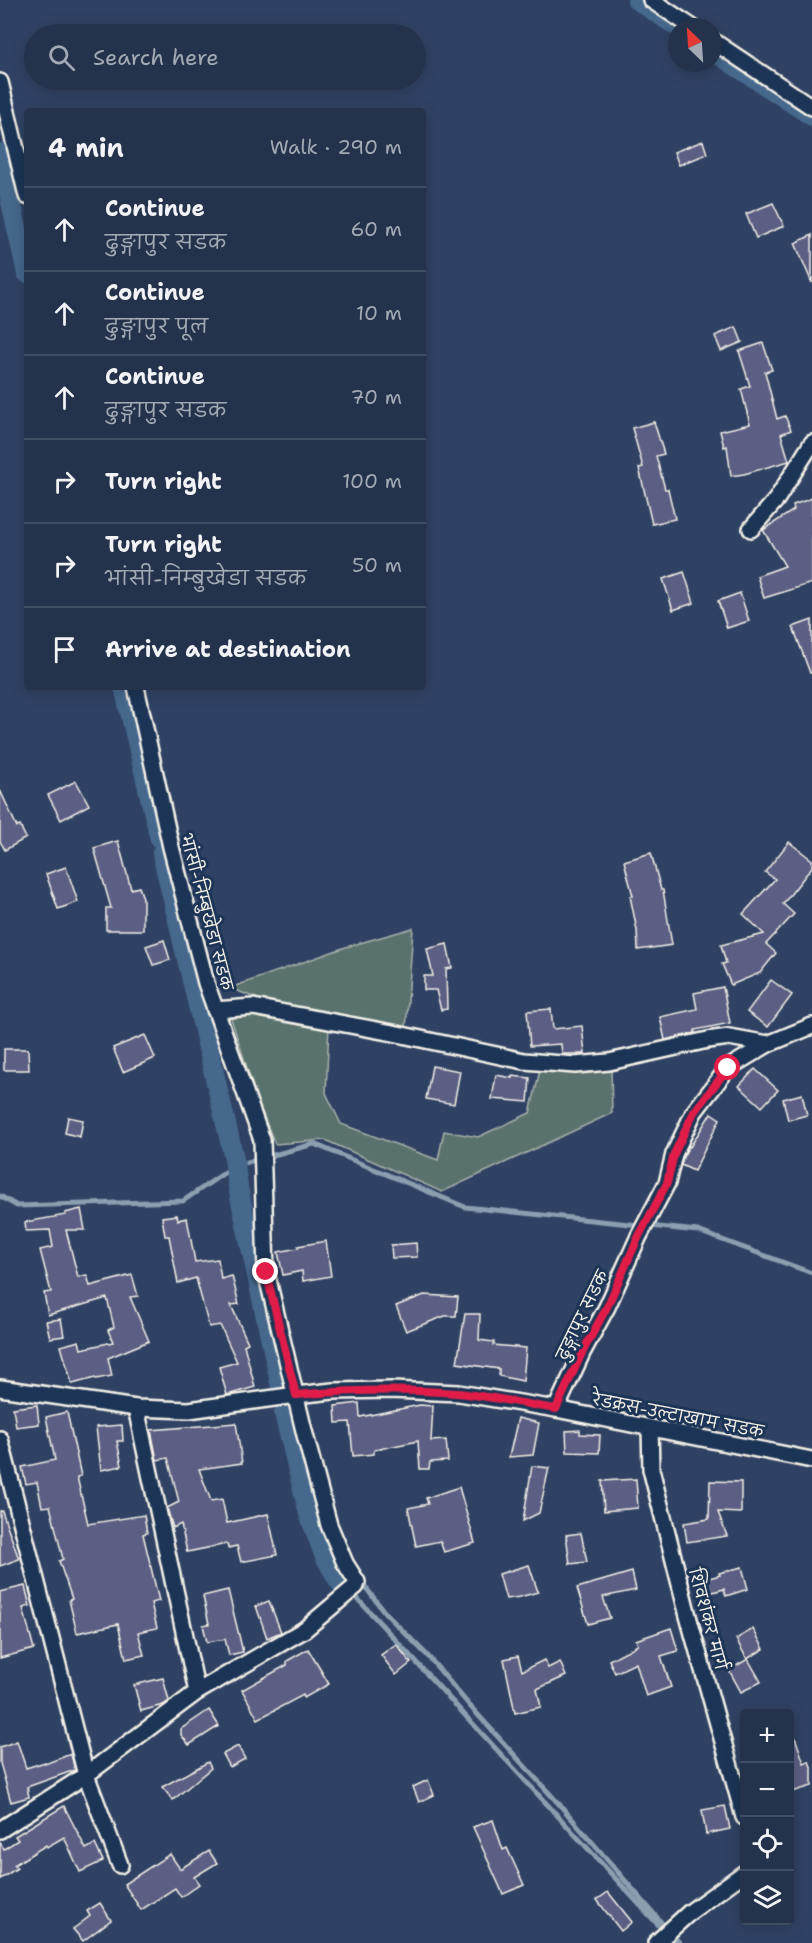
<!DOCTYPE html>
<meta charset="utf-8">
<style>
:root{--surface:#24324b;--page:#2c3a52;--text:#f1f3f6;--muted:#a3aab5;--line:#414d63}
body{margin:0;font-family:"Shantell Sans","Playpen Sans Deva",sans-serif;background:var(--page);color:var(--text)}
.controls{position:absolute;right:18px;bottom:18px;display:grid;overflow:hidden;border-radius:6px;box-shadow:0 3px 15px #0003}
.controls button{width:54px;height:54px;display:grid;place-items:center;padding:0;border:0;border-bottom:2px solid var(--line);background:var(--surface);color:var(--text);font:30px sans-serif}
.compass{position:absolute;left:668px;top:18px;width:54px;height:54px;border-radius:50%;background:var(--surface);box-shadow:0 3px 15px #0003;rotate:335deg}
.stop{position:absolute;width:18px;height:18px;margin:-14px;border:4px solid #e11d48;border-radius:50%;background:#fff}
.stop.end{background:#e11d48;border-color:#fff;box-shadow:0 2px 6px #0008}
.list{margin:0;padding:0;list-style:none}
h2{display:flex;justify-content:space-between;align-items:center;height:78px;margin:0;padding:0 24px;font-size:26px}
h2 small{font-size:20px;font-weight:400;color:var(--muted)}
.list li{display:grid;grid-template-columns:39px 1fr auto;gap:18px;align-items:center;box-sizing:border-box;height:84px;padding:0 24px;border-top:2px solid var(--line)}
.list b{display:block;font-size:22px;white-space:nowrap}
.list p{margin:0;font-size:20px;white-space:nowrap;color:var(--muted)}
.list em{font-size:20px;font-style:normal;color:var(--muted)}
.icon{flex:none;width:33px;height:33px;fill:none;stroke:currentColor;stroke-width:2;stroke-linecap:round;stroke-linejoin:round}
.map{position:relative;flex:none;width:812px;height:1943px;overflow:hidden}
.search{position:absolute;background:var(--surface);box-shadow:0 3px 15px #0003;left:24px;top:24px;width:402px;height:66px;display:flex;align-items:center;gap:15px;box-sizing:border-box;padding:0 21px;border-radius:33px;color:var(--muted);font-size:22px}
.panel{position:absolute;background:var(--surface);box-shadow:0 3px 15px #0003;left:24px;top:108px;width:402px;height:582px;border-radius:6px}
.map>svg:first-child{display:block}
.green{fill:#5a726e;stroke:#a7b2ab;stroke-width:1.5}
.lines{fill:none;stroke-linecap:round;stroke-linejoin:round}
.stream{stroke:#8b9fb1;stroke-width:5}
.canal{stroke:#45688c;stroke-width:20}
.building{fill:#5b5f84;stroke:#f4f1e8;stroke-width:1.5}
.minor-casing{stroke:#f4f1e8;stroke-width:20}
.minor{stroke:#1d3557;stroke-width:15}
.route{stroke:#e11d48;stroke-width:8}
.labels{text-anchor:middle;stroke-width:6;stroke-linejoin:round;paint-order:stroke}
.street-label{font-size:16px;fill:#f4f1e8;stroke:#1d3557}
</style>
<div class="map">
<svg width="812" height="1943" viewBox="0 0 812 1943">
<rect width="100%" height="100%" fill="#304264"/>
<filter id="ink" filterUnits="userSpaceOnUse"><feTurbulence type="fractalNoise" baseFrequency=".0167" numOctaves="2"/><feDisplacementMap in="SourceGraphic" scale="12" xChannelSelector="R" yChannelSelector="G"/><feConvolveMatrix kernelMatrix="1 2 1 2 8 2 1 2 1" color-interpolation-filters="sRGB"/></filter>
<g filter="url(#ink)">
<g class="green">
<polygon points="413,928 406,1029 276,1006 230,988 346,947"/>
<polygon points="229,1012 329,1026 326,1093 341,1124 438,1160 444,1131 478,1137 530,1113 540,1070 611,1068 612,1113 442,1192 325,1140 275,1144 258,1102"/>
</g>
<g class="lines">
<g class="stream">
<polyline points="0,1196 17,1206 183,1201 227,1171 244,1163 314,1144 465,1207 698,1231 812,1273"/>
<polyline points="360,1580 386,1614 427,1655 469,1705 560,1805 666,1928"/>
<polyline points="355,1596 663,1930"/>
<polyline points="675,1938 680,1943"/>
<polyline points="672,1940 675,1943"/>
</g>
<g class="canal">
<polyline points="637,0 678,27"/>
<polyline points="713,51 812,116"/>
<polyline points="0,153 27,273"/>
<polyline points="124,687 160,839"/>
<polyline points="162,853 234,1158 238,1187 281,1387"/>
<polyline points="284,1413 309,1514 325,1557 341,1584"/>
</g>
</g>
<g class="building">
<polygon points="703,141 707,154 679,165 674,152"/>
<polygon points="773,203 784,226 756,238 746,214"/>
<polygon points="812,235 812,283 795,243"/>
<polygon points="736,327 742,342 721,351 715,336"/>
<polygon points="763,343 772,370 765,372 777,419 785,416 791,430 781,434 789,461 744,474 731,476 727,446 724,447 720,431 750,424 741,389 750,386 739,351"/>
<polygon points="654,422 664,454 656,456 665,489 668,489 675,519 652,524 639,468 643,467 632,428"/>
<polygon points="812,498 812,583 764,598 757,576 785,566 763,530 794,510 793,505"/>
<polygon points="684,572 694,603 673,610 663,579"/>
<polygon points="740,593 749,621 727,628 718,601"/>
<polygon points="812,620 812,673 810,673 793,627"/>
<polygon points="76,781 89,805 61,820 48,795"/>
<polygon points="0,790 17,827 20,826 26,838 5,850 0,841"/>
<polygon points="118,841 131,889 139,887 143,898 143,930 106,930 106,908 111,908 94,848"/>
<polygon points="789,842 812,860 812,867 783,904 794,914 766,944 776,953 760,973 731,985 722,964 726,963 721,945 764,934 743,914 775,879 765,872"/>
<polygon points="651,853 661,890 663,890 672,945 638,950 637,930 630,896 633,896 624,861"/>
<polygon points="66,867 78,902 58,909 46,874"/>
<polygon points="164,940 170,960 153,965 146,946"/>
<polygon points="447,944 452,968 446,969 447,1009 441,1010 436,990 424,990 424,976 433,976 427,949"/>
<polygon points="771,980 792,995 768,1027 747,1012"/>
<polygon points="723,987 730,1023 695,1030 695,1033 665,1040 660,1017 697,1009 694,993"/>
<polygon points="551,1009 553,1029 582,1026 585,1054 562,1054 561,1044 530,1046 527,1011"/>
<polygon points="145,1035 155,1058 123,1072 113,1048"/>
<polygon points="4,1049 28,1049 29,1070 4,1070"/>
<polygon points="432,1066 460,1071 454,1104 426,1099"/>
<polygon points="755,1069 778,1090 762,1107 739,1086"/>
<polygon points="496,1075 512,1078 512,1076 530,1078 528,1102 492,1099"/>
<polygon points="802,1094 807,1115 788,1120 783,1099"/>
<polygon points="711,1113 720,1119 694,1171 681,1165 683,1157 689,1146 690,1147"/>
<polygon points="68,1117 83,1120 80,1137 65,1133"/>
<polygon points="81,1209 85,1230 66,1230 78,1277 87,1275 90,1286 132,1275 138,1296 130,1297 149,1341 108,1358 112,1376 96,1379 95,1378 72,1384 61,1346 79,1341 81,1349 113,1342 108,1330 114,1327 107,1298 48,1315 44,1293 51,1292 40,1250 53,1247 50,1230 26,1231 25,1222 66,1215 65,1213"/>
<polygon points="177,1215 178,1220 187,1218 195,1262 218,1259 221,1279 232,1276 239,1304 231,1305 248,1343 244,1345 255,1387 227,1395 219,1367 237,1362 220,1325 209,1327 196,1278 178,1283 169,1236 165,1236 162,1217"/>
<polygon points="326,1241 331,1276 303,1281 302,1271 283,1275 278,1252 298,1248 298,1246"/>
<polygon points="416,1243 417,1257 392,1258 391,1245"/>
<polygon points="424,1295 458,1297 456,1316 445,1316 406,1331 396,1306"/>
<polygon points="465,1314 480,1314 479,1340 494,1342 493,1345 526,1348 523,1381 499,1376 499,1369 457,1363"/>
<polygon points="61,1319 64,1336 50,1338 46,1321"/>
<polygon points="359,1403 360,1417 420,1405 433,1406 431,1441 446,1440 448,1461 430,1462 429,1469 420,1469 418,1441 374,1450 374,1454 353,1456 350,1422 336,1423 335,1406"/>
<polygon points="37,1405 39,1424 16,1427 13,1408"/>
<polygon points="67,1412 81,1476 77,1477 88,1524 144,1515 147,1533 143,1534 159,1601 151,1603 157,1628 138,1632 144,1655 126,1659 118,1624 77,1633 69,1600 72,1599 59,1561 63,1559 50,1506 42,1507 37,1482 26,1484 22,1467 55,1460 46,1417"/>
<polygon points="518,1418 539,1423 533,1455 509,1457"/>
<polygon points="236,1423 242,1463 199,1469 211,1501 222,1499 227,1523 268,1514 277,1555 241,1562 237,1546 228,1548 227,1544 187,1552 181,1524 173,1528 167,1508 179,1502 168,1458 157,1460 151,1430"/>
<polygon points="122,1425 123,1441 117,1441 122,1466 101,1470 96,1427"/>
<polygon points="580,1430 580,1434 600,1435 599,1453 567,1452 566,1431"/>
<polygon points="532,1466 549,1468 539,1513 523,1521"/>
<polygon points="636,1479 638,1508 604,1511 602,1481"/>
<polygon points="710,1481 741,1482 741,1513 718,1512 727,1536 687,1542 684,1523 709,1519"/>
<polygon points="459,1487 475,1543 444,1552 440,1541 416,1546 408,1508 428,1504 426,1498"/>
<polygon points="0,1511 2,1511 19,1559 0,1566"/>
<polygon points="581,1533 587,1562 570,1564 566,1535"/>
<polygon points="529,1565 538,1592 520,1597 506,1599 499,1574"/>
<polygon points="742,1567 748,1589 726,1596 724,1589 705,1594 702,1580 720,1575 719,1573"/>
<polygon points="632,1572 636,1590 603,1597 610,1618 588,1624 577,1588"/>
<polygon points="25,1586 30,1606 23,1608 34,1649 0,1658 0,1592"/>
<polygon points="228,1590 243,1652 229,1655 225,1639 207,1642 203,1625 209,1624 203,1596"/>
<polygon points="269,1601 281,1632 267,1638 256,1606"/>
<polygon points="671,1628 678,1651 661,1656 671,1687 646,1696 636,1663 615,1673 609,1660 638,1645 636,1640"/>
<polygon points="753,1629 764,1649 747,1659 736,1639"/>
<polygon points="396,1644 411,1663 396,1675 381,1655"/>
<polygon points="308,1649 329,1684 304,1698 303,1695 258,1719 242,1690 287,1665 287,1661"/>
<polygon points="518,1656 522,1671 544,1660 548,1668 560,1662 566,1676 537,1689 541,1707 515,1713 504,1659"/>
<polygon points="748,1659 761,1682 741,1692 729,1670"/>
<polygon points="163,1678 169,1701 163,1705 141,1711 134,1685"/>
<polygon points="209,1710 219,1726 189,1745 181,1735 181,1729"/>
<polygon points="791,1726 804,1763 809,1761 812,1770 812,1786 789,1793 789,1727"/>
<polygon points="17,1741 26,1768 45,1762 45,1764 71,1754 75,1770 27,1787 29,1797 11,1802 0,1763 0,1747"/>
<polygon points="238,1746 245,1759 230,1767 223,1754"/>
<polygon points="208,1762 211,1768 173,1800 162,1787"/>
<polygon points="428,1780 434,1795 419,1802 413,1787"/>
<polygon points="64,1806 86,1849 95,1844 103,1861 80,1872 64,1837 47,1847 46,1845 14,1865 17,1868 0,1879 0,1842 4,1849 18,1840 15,1836"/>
<polygon points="725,1806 730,1829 706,1834 702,1810"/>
<polygon points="493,1820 503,1850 507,1848 524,1885 503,1894 473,1827"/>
<polygon points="209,1851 217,1863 194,1877 199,1884 181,1897 175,1888 141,1910 124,1884 170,1854 180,1869"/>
<polygon points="608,1892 632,1922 621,1931 597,1900"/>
<polygon points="100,1903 111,1920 83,1941 73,1929 90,1916 87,1911"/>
</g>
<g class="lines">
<g class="minor-casing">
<g id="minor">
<polyline points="651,0 692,27"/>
<polyline points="713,41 812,107"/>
<polyline points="0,82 27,196"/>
<polyline points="751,529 776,500 812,443"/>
<polyline points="215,1010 253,1007 393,1033 524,1061 575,1065 609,1062 708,1040 729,1037 768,1044"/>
<polyline points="0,1388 136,1408 189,1410 296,1395 333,1391 391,1390 459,1393 556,1409 812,1460"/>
<polyline points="136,1408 197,1692"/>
<polyline points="556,1409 582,1353 607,1307 639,1236 667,1183 674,1154 694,1112 728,1068 768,1044 812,1026"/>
<polyline points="650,1428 651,1469 688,1616 744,1817"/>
<polyline points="0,1439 86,1775 120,1865"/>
<polyline points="0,1830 86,1775 197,1692 304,1630 356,1586 357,1582 345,1563 329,1525 305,1435 266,1272 262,1140 206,983 171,847 136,687"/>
<polyline points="656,1943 690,1912 744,1873"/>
</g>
</g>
<use href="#minor" class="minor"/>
</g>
</g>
<g class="lines" filter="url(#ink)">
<path class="route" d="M 266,1272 L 296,1395 C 350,1390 403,1389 457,1393 C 490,1396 524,1404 556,1409 L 582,1353 L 607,1307 L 639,1236 L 667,1183 L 674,1154 L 694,1112 L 728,1068"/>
</g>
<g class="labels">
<g class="street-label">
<text transform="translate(207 912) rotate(75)" y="6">भांसी-निम्बुखेडा सडक</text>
<text transform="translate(582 1315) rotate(-64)" y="6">ढुङ्गापुर सडक</text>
<text transform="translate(678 1415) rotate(11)" y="6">रेडक्रस-उल्टाखाम सडक</text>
<text transform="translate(708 1619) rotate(75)" y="6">शिवशंकर मार्ग</text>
</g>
</g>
</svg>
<div class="controls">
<button>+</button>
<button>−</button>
<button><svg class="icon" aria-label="locate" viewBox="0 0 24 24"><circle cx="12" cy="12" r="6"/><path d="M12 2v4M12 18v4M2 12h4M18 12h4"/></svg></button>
<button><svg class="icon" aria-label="layers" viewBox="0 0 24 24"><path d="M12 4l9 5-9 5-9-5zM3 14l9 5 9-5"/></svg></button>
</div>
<svg class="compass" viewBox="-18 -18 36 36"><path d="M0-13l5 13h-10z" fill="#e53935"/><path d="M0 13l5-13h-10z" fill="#a3aab5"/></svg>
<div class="stop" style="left:728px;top:1068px"></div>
<div class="stop end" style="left:266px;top:1272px"></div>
<div class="search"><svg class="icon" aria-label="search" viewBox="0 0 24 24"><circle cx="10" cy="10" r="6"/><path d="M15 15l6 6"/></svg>Search here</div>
<section class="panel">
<h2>4 min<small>Walk · 290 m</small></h2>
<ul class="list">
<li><svg class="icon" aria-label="ahead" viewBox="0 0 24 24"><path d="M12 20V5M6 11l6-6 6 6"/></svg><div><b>Continue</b><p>ढुङ्गापुर सडक</p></div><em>60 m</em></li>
<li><svg class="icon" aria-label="ahead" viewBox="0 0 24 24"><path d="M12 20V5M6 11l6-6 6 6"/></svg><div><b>Continue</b><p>ढुङ्गापुर पूल</p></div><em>10 m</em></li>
<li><svg class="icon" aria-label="ahead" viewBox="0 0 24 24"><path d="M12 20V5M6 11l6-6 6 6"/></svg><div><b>Continue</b><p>ढुङ्गापुर सडक</p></div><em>70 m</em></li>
<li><svg class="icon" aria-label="right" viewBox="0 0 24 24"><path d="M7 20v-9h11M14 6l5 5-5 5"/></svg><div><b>Turn right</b></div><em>100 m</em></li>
<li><svg class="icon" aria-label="right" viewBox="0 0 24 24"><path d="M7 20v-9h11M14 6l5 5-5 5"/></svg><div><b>Turn right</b><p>भांसी-निम्बुखेडा सडक</p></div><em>50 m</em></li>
<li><svg class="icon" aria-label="arrive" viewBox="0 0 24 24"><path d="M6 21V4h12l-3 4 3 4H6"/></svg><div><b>Arrive at destination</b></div></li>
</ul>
</section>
</div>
